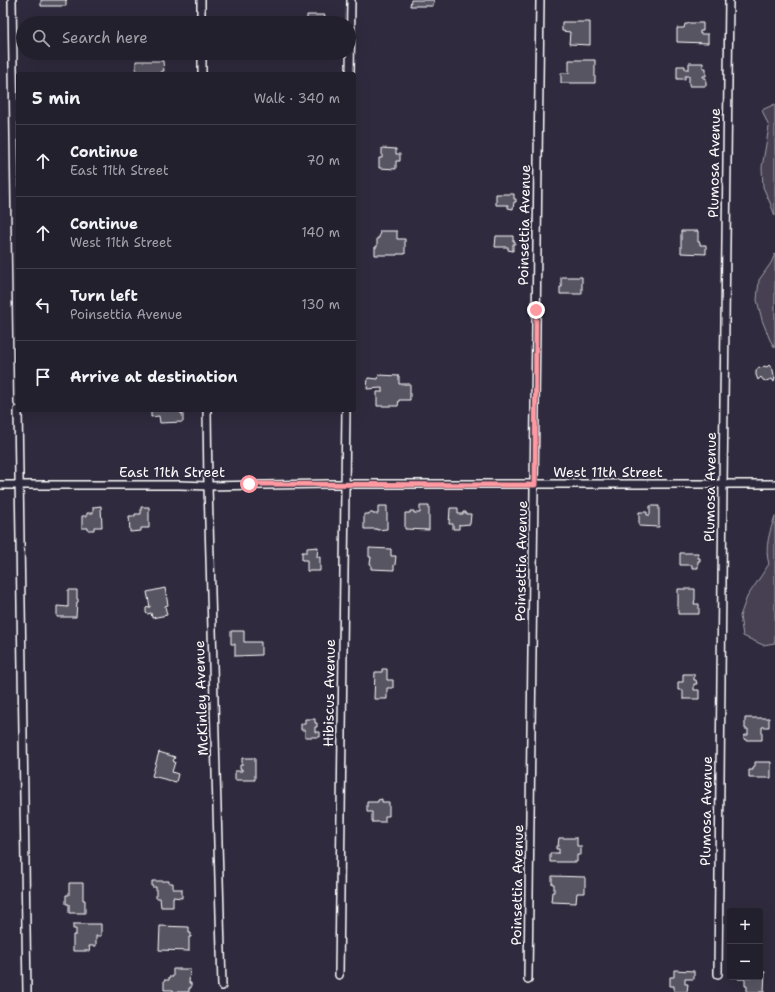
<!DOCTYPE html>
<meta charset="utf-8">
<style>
:root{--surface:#23202e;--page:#2f2d3a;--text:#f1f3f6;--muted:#a3a3aa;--line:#403e4a}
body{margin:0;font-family:"Shantell Sans",sans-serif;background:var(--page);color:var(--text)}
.controls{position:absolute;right:12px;bottom:12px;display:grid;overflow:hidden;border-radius:4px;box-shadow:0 4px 16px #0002}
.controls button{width:36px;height:36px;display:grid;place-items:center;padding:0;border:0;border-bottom:1px solid var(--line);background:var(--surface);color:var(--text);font:20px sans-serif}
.stop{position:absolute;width:12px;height:12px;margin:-9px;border:3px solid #ff9aa2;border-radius:50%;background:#fff}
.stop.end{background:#ff9aa2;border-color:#fff;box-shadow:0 1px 4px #0008}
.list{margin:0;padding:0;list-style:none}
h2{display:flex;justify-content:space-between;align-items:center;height:52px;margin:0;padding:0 16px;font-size:17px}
h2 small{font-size:13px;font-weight:400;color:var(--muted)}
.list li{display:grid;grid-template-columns:26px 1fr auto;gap:12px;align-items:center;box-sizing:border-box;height:72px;padding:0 16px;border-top:1px solid var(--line)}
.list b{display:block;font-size:15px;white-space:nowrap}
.list p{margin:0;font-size:13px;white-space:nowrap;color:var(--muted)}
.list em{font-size:13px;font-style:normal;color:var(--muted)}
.icon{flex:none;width:22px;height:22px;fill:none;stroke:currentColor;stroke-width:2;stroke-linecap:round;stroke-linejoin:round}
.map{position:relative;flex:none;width:775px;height:992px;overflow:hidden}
.search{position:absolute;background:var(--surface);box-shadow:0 4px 16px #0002;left:16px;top:16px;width:340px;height:44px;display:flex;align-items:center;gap:10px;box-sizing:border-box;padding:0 14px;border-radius:22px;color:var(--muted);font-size:15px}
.panel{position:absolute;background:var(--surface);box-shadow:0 4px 16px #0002;left:16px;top:72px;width:340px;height:340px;border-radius:4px}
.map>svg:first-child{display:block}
.green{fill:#464152;stroke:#a2a0a8}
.building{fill:#595564;stroke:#fff}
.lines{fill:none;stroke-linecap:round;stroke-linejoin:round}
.minor-casing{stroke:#fff;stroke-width:10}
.minor{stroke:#2f2a3d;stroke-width:7}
.route{stroke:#ff9aa2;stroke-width:5}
.labels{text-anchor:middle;stroke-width:3.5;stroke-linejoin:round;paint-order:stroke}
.street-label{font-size:14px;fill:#fff;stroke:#2f2a3d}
</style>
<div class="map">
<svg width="775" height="992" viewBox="0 0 775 992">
<rect width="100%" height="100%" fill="#2f2a3d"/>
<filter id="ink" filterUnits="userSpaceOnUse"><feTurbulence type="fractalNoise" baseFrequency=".025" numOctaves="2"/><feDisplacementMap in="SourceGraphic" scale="8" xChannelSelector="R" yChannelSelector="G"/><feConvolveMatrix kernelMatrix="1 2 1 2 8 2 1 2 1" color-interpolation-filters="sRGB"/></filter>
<g filter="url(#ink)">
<g class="green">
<polygon points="775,104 775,216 771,205 763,187 762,167 769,127 762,110"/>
<polygon points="775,254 775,348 770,340 762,320 757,300 759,280 771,263"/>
<path d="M 775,516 L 775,643 L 763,645 L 743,636 L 740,616 L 747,597 L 769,564 C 764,548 770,531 775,516 Z"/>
</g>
<g class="building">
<polygon points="41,0 67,0 66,0 66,6 41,6"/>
<polygon points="411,0 434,0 434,3 433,3 433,6 410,6"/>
<polygon points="307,15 325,15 324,21 326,21 325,23 294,23 294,20 307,21"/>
<rect x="225" y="21" width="21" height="2"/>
<polygon points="562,22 590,22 590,45 569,44 570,32 562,31"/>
<polygon points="689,23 703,23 703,31 700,31 700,34 708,34 708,43 677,42 677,28 684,28 685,24 688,24"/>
<polygon points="569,60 595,60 595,83 561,83 561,73 569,73"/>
<polygon points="136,61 163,61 164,71 161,71 161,74 136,74"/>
<polygon points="689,63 703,63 703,68 706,68 706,76 703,76 703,78 706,78 706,86 689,86 689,76 685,76 685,79 677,79 677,66 685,66 685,69 689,69"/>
<polygon points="382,148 396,149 396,154 400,154 400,161 396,161 396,169 379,168 379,158 382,158"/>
<polygon points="496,194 514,194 514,199 516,199 516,202 514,202 513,209 508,208 508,205 496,205"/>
<polygon points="380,231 397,231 397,239 405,239 405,254 397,254 397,255 375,255 375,247 377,247 377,238 379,238"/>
<polygon points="681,231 698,231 698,242 700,242 700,245 706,245 706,254 681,253"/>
<polygon points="496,236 513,236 513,241 515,241 515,244 513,244 513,251 508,250 508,247 495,247"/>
<polygon points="561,277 582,277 582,294 560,294 560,287 562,287 562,285 561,285"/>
<polygon points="769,365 773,370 774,376 775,377 774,382 772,379 766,381 763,380 761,377 758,380 756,375 756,371 759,367 762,368 764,366 767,367"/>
<polygon points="379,375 399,376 399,384 410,384 410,400 399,400 398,406 377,406 377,392 382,392 382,388 367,389 368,378 378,379"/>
<polygon points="151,410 181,410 181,414 183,414 183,422 160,423 159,416 151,417"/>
<polygon points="101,506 102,527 94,527 94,530 88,530 88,528 82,528 82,516 87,516 87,513 93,513 93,507"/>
<polygon points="378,506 387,506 387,529 377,530 377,529 364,529 364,514 369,514 369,513 373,513 373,514 378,514"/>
<polygon points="420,506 429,506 429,530 405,529 405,513 410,513 410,511 414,511 414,513 420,513"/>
<polygon points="650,506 659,506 659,527 639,526 639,512 647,512 647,515 650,515"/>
<polygon points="141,507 149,507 149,528 141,528 141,531 130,532 129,516 135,516 135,514 141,514"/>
<polygon points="450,508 458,508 458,514 463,514 463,512 466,512 466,514 471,514 470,524 460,525 459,524 459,529 453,529 453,524 449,524"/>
<polygon points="318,547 317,557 320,557 320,571 307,571 307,560 302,560 302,552 307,552 307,548"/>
<polygon points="369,548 391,549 391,556 396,556 395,565 394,565 394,570 371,569 371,564 370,564 371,557 369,557"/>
<polygon points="680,553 698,553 698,558 700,558 700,561 698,561 698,568 692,568 692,565 680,565"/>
<polygon points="165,588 168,605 165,606 167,615 152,618 151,613 147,614 146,613 146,608 150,607 147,592"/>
<polygon points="678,589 695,589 695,599 694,604 699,604 699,614 678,614"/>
<polygon points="68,590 77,590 77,599 78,599 78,602 77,602 76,617 57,617 57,606 68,607"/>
<polygon points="231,631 244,631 244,642 261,642 261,655 235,656 235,644 231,644"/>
<polygon points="382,669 387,669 387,680 393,680 393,688 387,688 387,699 374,699 375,672 382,672"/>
<polygon points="683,674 694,674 694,680 696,680 697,684 694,684 694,690 699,690 699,699 683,699 683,690 678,690 678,682 683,682"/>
<polygon points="745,718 769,718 769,727 762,727 762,740 745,740 744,739 744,736 745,735 748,735 748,729 745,729"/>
<polygon points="305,719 315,719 315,723 317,723 317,727 315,727 315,732 320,732 320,737 305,737 305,730 301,730 301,724 305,724"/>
<polygon points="159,752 175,757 173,761 175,762 172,772 178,774 176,782 152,776"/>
<polygon points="242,758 255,758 255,780 235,780 235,771 242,771 242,769 240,769 240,765 242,765"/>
<polygon points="755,762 771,762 771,778 749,778 749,770 753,770 753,767 755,766"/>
<polygon points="382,799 382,802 389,802 389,816 385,816 385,822 372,822 372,812 367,812 367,802 378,802 378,800"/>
<polygon points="559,838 577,838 577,846 581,846 581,855 577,855 577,862 550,862 550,853 559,853 559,849 556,849 556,846 558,846"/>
<polygon points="552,876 585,877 585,893 577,893 576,903 551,902 552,892 554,892 554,884 552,884"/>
<polygon points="152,881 169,881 169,883 173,883 173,889 182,889 182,898 173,897 173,907 161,907 160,898 156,898 156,887 152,887"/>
<polygon points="69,883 83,883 83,900 85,900 85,913 69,913 69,904 66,904 66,895 69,895"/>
<polygon points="73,924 101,924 101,936 96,936 96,946 89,946 90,951 73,951 73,935 76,935 76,929 73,929"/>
<polygon points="160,926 189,927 189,933 191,933 191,937 189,937 189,951 159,950"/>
<polygon points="173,969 190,969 189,983 191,983 191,988 189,988 189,992 173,992 173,990 164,990 164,980 169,980 169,977 173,977"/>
<polygon points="674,970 694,971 694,979 685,979 685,984 688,984 687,992 674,992 674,986 670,986 670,977 674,977"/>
<polygon points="760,972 765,972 764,992 747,992 747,986 745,986 745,979 738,979 738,977 760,977"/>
</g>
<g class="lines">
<g class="minor-casing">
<g id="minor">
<polyline points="12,0 18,403"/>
<polyline points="201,23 201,0"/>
<polyline points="202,53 202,74"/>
<polyline points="350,74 351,0"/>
<polyline points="18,410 27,992"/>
<polyline points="207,410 208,486 222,986"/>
<polyline points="0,485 180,485 208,486 329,484 775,484"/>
<polyline points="718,974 723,484 729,0"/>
<polyline points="339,975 346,410"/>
<polyline points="528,979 540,0"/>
</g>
</g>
<use href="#minor" class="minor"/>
</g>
</g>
<g class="lines" filter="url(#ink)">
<polyline class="route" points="249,484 535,485 536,310"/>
</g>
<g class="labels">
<g class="street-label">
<text transform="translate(714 163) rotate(-89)" y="5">Plumosa Avenue</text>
<text transform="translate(524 225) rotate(-89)" y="5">Poinsettia Avenue</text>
<text x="172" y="477">East 11th Street</text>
<text x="608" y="477">West 11th Street</text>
<text transform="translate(710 487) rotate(-89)" y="5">Plumosa Avenue</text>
<text transform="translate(521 561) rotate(-89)" y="5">Poinsettia Avenue</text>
<text transform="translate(329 693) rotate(-89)" y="5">Hibiscus Avenue</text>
<text transform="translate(201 698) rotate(-92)" y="5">McKinley Avenue</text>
<text transform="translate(706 811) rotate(-89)" y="5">Plumosa Avenue</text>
<text transform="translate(517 885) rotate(-89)" y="5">Poinsettia Avenue</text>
</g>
</g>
</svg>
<div class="controls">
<button>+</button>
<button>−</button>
</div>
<div class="stop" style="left:249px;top:484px"></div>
<div class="stop end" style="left:536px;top:310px"></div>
<div class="search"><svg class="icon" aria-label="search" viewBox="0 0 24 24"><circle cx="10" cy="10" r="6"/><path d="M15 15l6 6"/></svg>Search here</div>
<section class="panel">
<h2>5 min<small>Walk · 340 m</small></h2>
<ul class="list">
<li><svg class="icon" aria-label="ahead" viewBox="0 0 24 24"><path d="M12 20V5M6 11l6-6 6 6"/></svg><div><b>Continue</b><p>East 11th Street</p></div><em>70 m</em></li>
<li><svg class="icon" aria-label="ahead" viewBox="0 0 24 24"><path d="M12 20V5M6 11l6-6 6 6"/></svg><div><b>Continue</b><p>West 11th Street</p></div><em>140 m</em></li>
<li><svg class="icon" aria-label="left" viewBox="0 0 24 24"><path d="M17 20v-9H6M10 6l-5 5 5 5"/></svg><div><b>Turn left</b><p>Poinsettia Avenue</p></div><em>130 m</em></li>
<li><svg class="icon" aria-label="arrive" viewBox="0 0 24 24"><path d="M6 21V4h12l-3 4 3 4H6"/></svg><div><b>Arrive at destination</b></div></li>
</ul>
</section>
</div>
